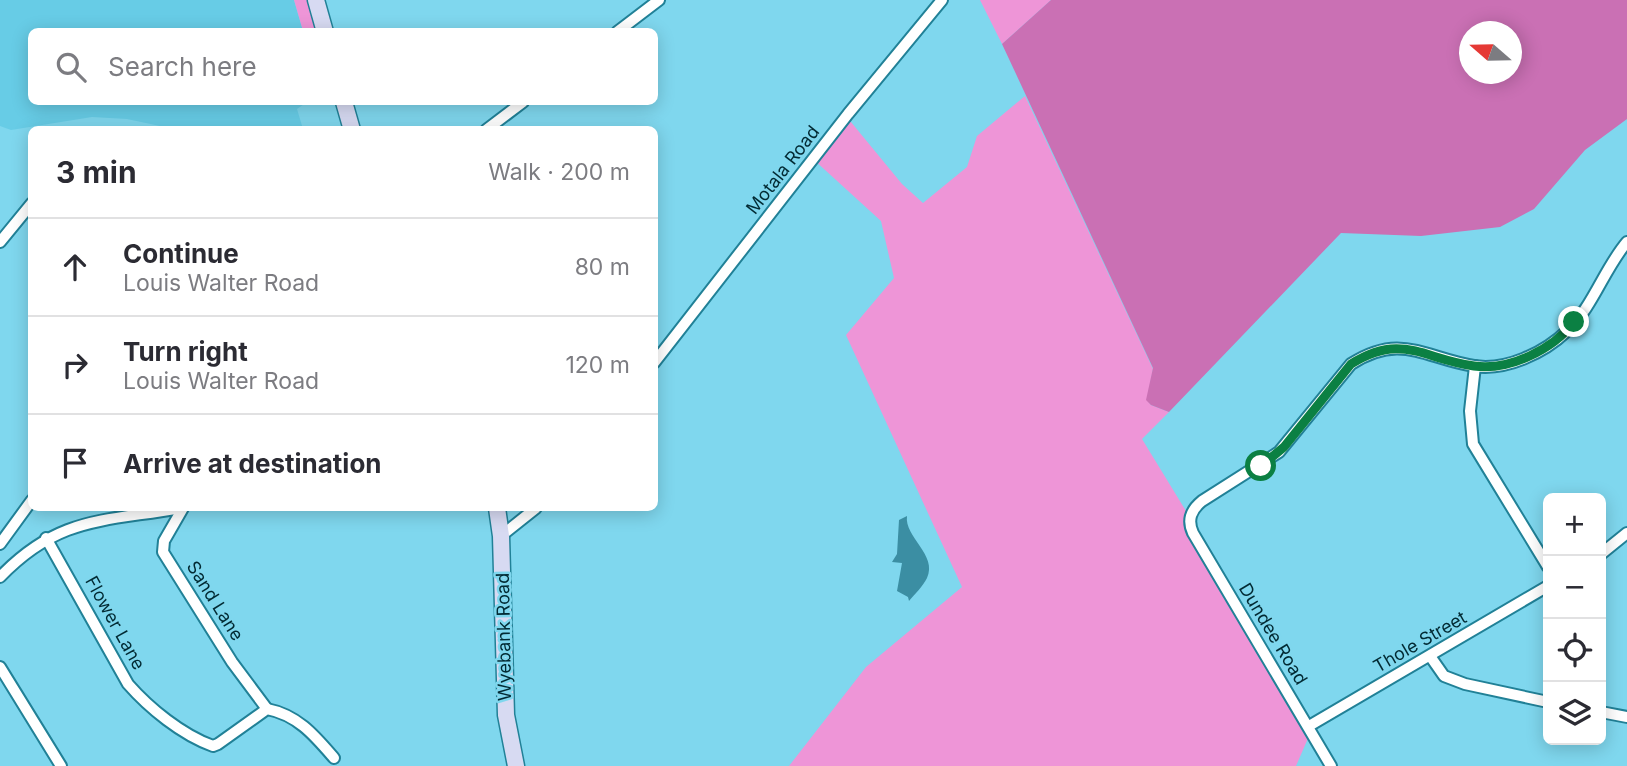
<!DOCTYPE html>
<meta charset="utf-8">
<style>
:root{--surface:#fff;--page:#f7f7f7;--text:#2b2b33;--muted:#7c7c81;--line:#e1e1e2}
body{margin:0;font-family:Inter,sans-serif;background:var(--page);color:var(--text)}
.controls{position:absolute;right:21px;bottom:21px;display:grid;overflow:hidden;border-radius:10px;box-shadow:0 4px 18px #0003}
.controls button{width:63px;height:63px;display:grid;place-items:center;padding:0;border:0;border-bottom:2px solid var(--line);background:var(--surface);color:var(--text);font:35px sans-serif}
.compass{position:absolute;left:1459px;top:21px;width:63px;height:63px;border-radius:50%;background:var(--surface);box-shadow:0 4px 18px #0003;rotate:290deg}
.stop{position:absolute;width:21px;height:21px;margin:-16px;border:5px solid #0b8043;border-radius:50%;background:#fff}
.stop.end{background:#0b8043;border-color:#fff;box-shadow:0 2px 7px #0008}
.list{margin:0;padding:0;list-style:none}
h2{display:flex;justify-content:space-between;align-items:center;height:91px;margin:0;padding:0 28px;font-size:30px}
h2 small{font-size:23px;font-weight:400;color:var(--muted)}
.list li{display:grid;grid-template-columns:46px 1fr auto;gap:21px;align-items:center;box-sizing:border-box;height:98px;padding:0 28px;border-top:2px solid var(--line)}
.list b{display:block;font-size:26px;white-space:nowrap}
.list p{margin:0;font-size:23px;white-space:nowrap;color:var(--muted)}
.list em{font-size:23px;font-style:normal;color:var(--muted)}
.icon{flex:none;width:38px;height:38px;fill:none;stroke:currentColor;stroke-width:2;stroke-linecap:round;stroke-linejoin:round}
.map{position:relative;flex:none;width:1627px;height:766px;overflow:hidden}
.search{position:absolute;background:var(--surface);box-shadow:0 4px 18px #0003;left:28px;top:28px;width:630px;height:77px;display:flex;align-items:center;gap:18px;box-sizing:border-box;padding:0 24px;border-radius:10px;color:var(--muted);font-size:26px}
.panel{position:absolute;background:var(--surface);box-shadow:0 4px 18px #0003;left:28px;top:126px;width:630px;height:385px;border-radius:10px}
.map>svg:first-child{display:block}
.built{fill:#67cce6}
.green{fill:#ee95d7}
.forest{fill:#ca70b4;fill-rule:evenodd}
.water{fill:#3b8ea3}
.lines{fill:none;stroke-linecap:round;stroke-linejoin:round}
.street-casing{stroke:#218197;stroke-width:14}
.secondary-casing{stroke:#218197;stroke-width:19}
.street{stroke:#fff;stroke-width:10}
.secondary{stroke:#d7daf2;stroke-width:16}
.route{stroke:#0b8043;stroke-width:9}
.labels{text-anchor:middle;stroke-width:5;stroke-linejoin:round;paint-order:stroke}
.street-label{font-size:18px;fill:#022a33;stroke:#7fd7ee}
</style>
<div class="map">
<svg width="1627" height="766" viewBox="0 0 1627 766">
<rect width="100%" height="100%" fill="#7fd7ee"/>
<polygon class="built" points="0,0 294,0 303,31 32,32 32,102 307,102 297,109 303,129 174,129 127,119 92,117 11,130 0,126"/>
<g class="green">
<polygon points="294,0 317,0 325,31 303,31"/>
<polygon points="980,0 1051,0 1002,44"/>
<polygon points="1025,96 1153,369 1147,400 1151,405 1169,412 1142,439 1186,511 1187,517 1309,736 1296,766 789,766 866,667 962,587 846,335 894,278 881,221 813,159 846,116 902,184 923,203 967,167 977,136"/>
</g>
<path class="forest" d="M 1051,0 L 1627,0 L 1627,119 L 1585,150 L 1534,209 L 1500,227 L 1421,236 L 1341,233 L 1169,412 L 1151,405 L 1146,400 L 1153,368 L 1002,44 ZM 1470,32 L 1512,32 L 1512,74 L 1470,74 Z"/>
<path class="water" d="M 907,516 C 904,537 938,555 927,578 C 923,586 915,594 909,601 L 908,597 L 897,591 L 902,563 L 892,562 L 897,554 L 899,520 Z"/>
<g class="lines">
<g class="street-casing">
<g id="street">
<polyline points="617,32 659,0"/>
<polyline points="486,130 523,102"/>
<polyline points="0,242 32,203"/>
<polyline points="654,363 848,114 942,0"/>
<polyline points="1475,366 1470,411 1473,444 1548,567"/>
<polyline points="183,508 164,541 163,552 232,662 267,709"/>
<polyline points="501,536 536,508"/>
<path d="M 46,538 L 128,684 C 149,708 182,735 213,746 L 218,744 L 267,709 C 298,715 315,736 334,758"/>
<polyline points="0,544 32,500"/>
<polyline points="1601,554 1627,533"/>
<path d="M 0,577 C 59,516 103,522 180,508"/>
<polyline points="1430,656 1444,676 1465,684 1548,702"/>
<polyline points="0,667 61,766"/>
<polyline points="1601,712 1627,717"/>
<polyline points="1309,726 1548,586"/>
<path d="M 1331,766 L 1193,533 C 1187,520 1191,510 1202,501 L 1279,452 L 1351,364 C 1401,332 1424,358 1474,366 C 1506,371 1544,353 1567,331 C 1593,307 1604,269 1627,242"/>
</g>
</g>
<g class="secondary-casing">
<g id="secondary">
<polyline points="316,0 325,32"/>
<polyline points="344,102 352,130"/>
<polyline points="497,508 501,536 506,715 516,766"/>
</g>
</g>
<use href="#street" class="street"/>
<use href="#secondary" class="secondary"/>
</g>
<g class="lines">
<path class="route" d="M 1261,466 L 1284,447 L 1351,364 C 1402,332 1423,359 1474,366 C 1510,371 1553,349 1574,322"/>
</g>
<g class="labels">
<g class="street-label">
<text transform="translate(783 170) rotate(-52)" y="6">Motala Road</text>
<text transform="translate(215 601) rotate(58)" y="6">Sand Lane</text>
<text transform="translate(115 623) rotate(61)" y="6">Flower Lane</text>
<text transform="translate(1273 634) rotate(59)" y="6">Dundee Road</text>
<text transform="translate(504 637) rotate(-91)" y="6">Wyebank Road</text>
<text transform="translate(1420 642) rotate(-30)" y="6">Thole Street</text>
</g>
</g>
</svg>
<div class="controls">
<button>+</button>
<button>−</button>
<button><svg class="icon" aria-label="locate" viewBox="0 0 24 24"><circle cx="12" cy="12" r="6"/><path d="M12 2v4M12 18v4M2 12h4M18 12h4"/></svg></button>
<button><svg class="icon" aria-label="layers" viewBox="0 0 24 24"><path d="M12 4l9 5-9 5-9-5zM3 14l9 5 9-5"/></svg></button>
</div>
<svg class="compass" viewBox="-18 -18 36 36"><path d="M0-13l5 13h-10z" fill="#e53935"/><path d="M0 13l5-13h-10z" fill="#7c7c81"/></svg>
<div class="stop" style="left:1261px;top:466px"></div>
<div class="stop end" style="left:1574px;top:322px"></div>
<div class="search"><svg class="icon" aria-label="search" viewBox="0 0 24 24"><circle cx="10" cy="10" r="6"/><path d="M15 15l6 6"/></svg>Search here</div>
<section class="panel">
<h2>3 min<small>Walk · 200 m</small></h2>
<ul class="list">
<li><svg class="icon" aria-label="ahead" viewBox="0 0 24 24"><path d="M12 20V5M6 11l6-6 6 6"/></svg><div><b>Continue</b><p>Louis Walter Road</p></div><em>80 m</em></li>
<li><svg class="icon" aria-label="right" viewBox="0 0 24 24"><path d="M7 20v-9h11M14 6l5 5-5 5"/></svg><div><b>Turn right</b><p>Louis Walter Road</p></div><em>120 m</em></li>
<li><svg class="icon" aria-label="arrive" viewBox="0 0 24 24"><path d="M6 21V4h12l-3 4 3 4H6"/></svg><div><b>Arrive at destination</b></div></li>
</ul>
</section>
</div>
